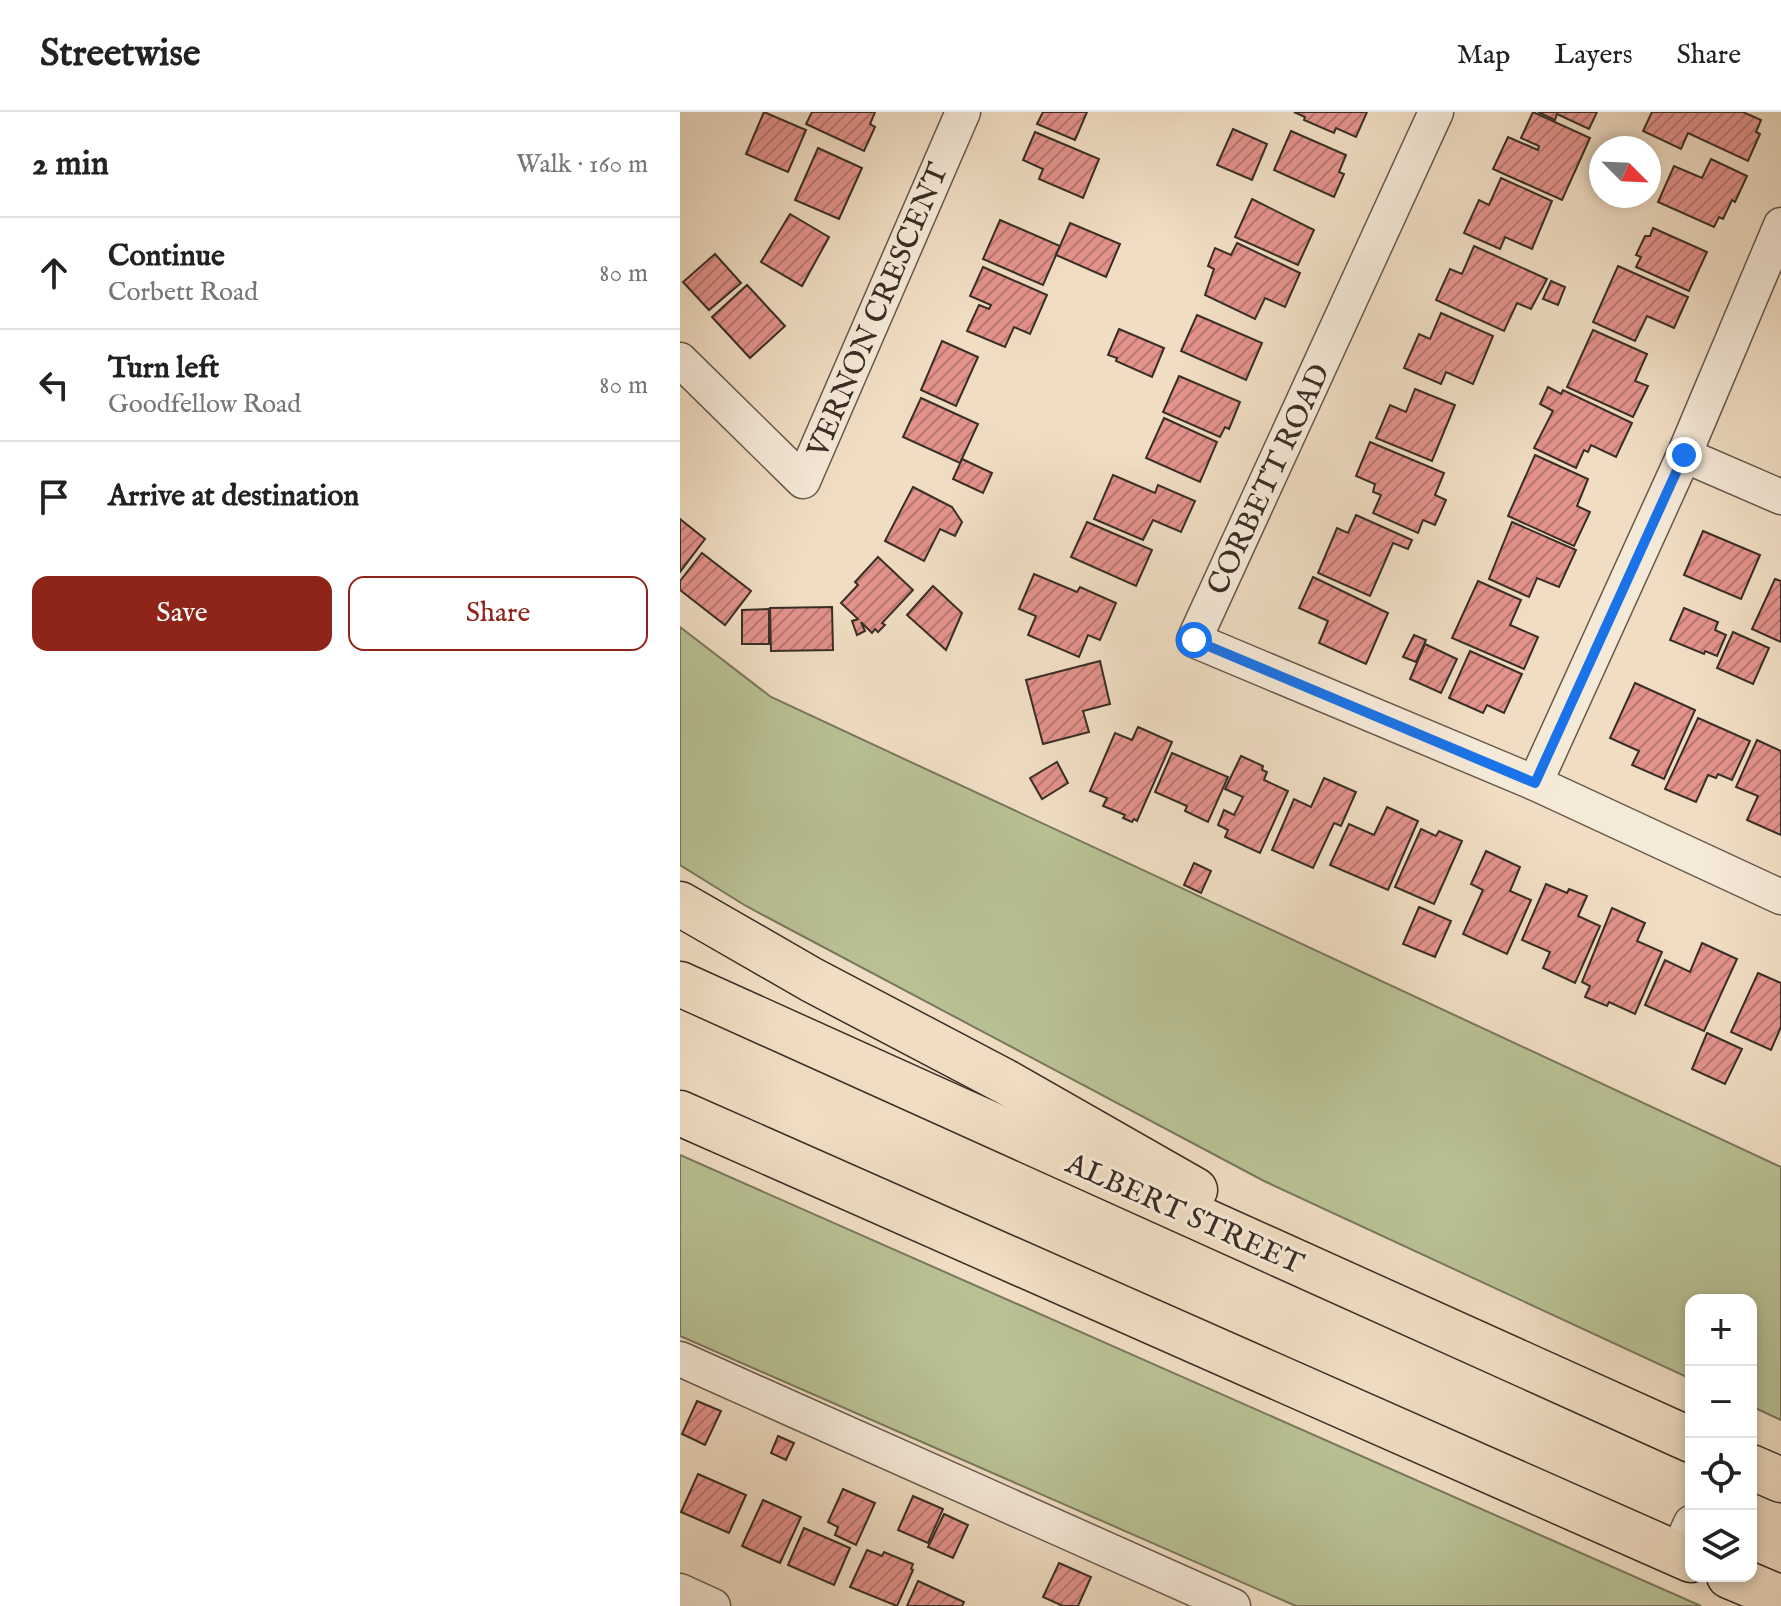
<!DOCTYPE html>
<meta charset="utf-8">
<style>
:root{--surface:#fff;--page:#f2f2f2;--text:#222;--muted:#767676;--line:#e0e0e0;--accent:#8f2418}
body{margin:0;font-family:"IM FELL English",serif;background:var(--page);color:var(--text)}
.controls{position:absolute;right:24px;bottom:24px;display:grid;overflow:hidden;border-radius:16px;box-shadow:0 4px 12px #0003}
.controls button{width:72px;height:72px;display:grid;place-items:center;padding:0;border:0;border-bottom:2px solid var(--line);background:var(--surface);color:var(--text);font:40px sans-serif}
.compass{position:absolute;left:909px;top:24px;width:72px;height:72px;border-radius:50%;background:var(--surface);box-shadow:0 4px 12px #0003;rotate:114deg}
.stop{position:absolute;width:24px;height:24px;margin:-18px;border:6px solid #1a73e8;border-radius:50%;background:#fff}
.stop.end{background:#1a73e8;border-color:#fff;box-shadow:0 2px 8px #0008}
.list{margin:0;padding:0;list-style:none}
h2{display:flex;justify-content:space-between;align-items:center;height:104px;margin:0;padding:0 32px;font-size:34px}
h2 small{font-size:26px;font-weight:400;color:var(--muted)}
.list li{display:grid;grid-template-columns:52px 1fr auto;gap:24px;align-items:center;box-sizing:border-box;height:112px;padding:0 32px;border-top:2px solid var(--line)}
.list b{display:block;font-size:30px;white-space:nowrap}
.list p{margin:0;font-size:26px;white-space:nowrap;color:var(--muted)}
.list em{font-size:26px;font-style:normal;color:var(--muted)}
.actions{display:flex;gap:16px;padding:24px 32px}
.actions a{flex:1;padding:18px 0;border:2px solid var(--accent);border-radius:16px;text-align:center;font-size:28px;color:var(--accent)}
.actions .main{background:var(--accent);color:#fff}
.icon{flex:none;width:44px;height:44px;fill:none;stroke:currentColor;stroke-width:2;stroke-linecap:round;stroke-linejoin:round}
.map{position:relative;flex:none;width:1101px;height:1494px;overflow:hidden}
header{display:flex;align-items:center;gap:48px;box-sizing:border-box;height:112px;padding:0 40px;background:var(--surface);border-bottom:2px solid var(--line)}
header strong{font-size:38px}
nav{display:flex;gap:44px;margin-inline-start:auto;font-size:28px}
main{display:flex}
aside{flex:1;background:var(--surface)}
.map>svg:first-child{display:block}
.grass{fill:#b9c194;stroke:#79785d;stroke-width:2}
.building{fill:url(#building-hatch);stroke:#392e26;stroke-width:2}
.lines{fill:none;stroke-linecap:round;stroke-linejoin:round}
.minor-casing{stroke:#675a4d;stroke-width:37}
.highway-casing{stroke:#392e26;stroke-width:47}
.minor{stroke:#f5e9d8;stroke-width:34}
.highway{stroke:#f0ddc3;stroke-width:44}
.route{stroke:#1a73e8;stroke-width:10}
.labels{text-anchor:middle;stroke-width:6;stroke-linejoin:round;paint-order:stroke}
.street-label{font-size:30px;fill:#392e26;stroke:#f5e9d8}
</style>
<header>
<strong>Streetwise</strong>
<nav><a>Map</a><a>Layers</a><a>Share</a></nav>
</header>
<main>
<aside>
<h2>2 min<small>Walk · 160 m</small></h2>
<ul class="list">
<li><svg class="icon" aria-label="ahead" viewBox="0 0 24 24"><path d="M12 20V5M6 11l6-6 6 6"/></svg><div><b>Continue</b><p>Corbett Road</p></div><em>80 m</em></li>
<li><svg class="icon" aria-label="left" viewBox="0 0 24 24"><path d="M17 20v-9H6M10 6l-5 5 5 5"/></svg><div><b>Turn left</b><p>Goodfellow Road</p></div><em>80 m</em></li>
<li><svg class="icon" aria-label="arrive" viewBox="0 0 24 24"><path d="M6 21V4h12l-3 4 3 4H6"/></svg><div><b>Arrive at destination</b></div></li>
</ul>
<div class="actions"><a class="main">Save</a><a>Share</a></div>
</aside>
<div class="map">
<svg width="1101" height="1494" viewBox="0 0 1101 1494">
<defs>
<pattern id="building-hatch" width="6" height="6" patternUnits="userSpaceOnUse" patternTransform="scale(2)"><rect width="6" height="6" fill="#e3928c"/><path d="M-1 1l2-2M0 6l6-6M5 7l2-2" fill="none" stroke="#b97872"/></pattern>
</defs>
<rect width="100%" height="100%" fill="#f0ddc3"/>
<filter id="stains"><feTurbulence type="fractalNoise" baseFrequency=".0025" numOctaves="4"/><feColorMatrix values="0 0 0 0 .2 0 0 0 0 .09 0 0 0 0 .02 0 0 0 .5 -.17"/></filter>
<radialGradient id="worn" r=".72"><stop offset=".6" stop-color="#630" stop-opacity="0"/><stop offset="1" stop-color="#630" stop-opacity=".3"/></radialGradient>
<g class="grass">
<polygon points="0,515 91,585 1101,1055 1101,1308 1071,1294 1071,1188 1011,1188 1011,1267 584,1069 66,794 0,753"/>
<polygon points="0,1043 1021,1494 616,1494 0,1224"/>
</g>
<g class="building">
<polygon points="84,0 126,18 108,60 66,42"/>
<polygon points="132,0 195,0 190,12 195,15 184,39 126,12"/>
<polygon points="363,0 407,0 395,28 357,12"/>
<polygon points="614,0 687,0 676,25 656,16 654,21 624,8 625,5"/>
<polygon points="853,0 910,26 882,88 813,57 828,25 858,38 859,34 841,26"/>
<polygon points="858,0 917,0 909,17 877,2 875,8"/>
<polygon points="972,0 1063,0 1081,8 1076,20 1080,22 1068,49 1008,21 1001,37 963,19"/>
<polygon points="553,17 587,32 572,68 537,53"/>
<polygon points="611,19 666,43 659,60 664,62 654,85 594,58"/>
<polygon points="355,20 419,47 403,86 359,67 363,57 343,48"/>
<polygon points="138,36 182,56 159,107 115,88"/>
<polygon points="1031,47 1067,64 1055,90 1052,88 1043,107 1039,105 1034,115 978,90 994,54 1022,66"/>
<polygon points="821,66 872,89 852,137 825,125 820,137 784,121 799,88 809,93"/>
<polygon points="572,87 634,118 618,153 555,125"/>
<polygon points="110,102 149,125 122,174 81,150"/>
<polygon points="320,108 380,134 363,173 303,147"/>
<polygon points="390,111 440,132 426,165 376,143"/>
<polygon points="973,116 1027,140 1009,179 956,155 961,145 956,143 965,124 970,124"/>
<polygon points="557,131 620,161 605,195 585,186 575,207 525,183 534,157 528,154 535,136 551,143"/>
<polygon points="794,134 867,167 851,197 837,191 824,219 756,188 770,157 782,162"/>
<polygon points="35,142 61,171 29,198 3,170"/>
<polygon points="938,154 1008,185 994,216 967,204 955,229 913,210"/>
<polygon points="303,155 367,183 350,222 334,215 325,235 287,219 299,193 309,197 311,193 290,184"/>
<polygon points="871,169 885,175 878,193 863,187"/>
<polygon points="67,173 105,214 70,246 32,205"/>
<polygon points="761,201 813,224 793,272 766,260 761,272 724,256 739,222 750,227"/>
<polygon points="517,203 582,231 566,268 501,239"/>
<polygon points="439,217 484,236 472,265 436,249 437,246 428,243"/>
<polygon points="913,218 967,242 955,269 968,274 953,305 887,275"/>
<polygon points="262,229 298,245 276,294 241,278"/>
<polygon points="499,264 560,290 549,317 545,315 540,325 483,300"/>
<polygon points="868,275 881,282 883,278 952,311 936,345 911,333 908,340 904,338 896,356 854,336 873,299 860,292"/>
<polygon points="735,277 775,293 752,349 696,326 710,293 726,300"/>
<polygon points="241,286 298,312 280,351 223,325"/>
<polygon points="484,306 537,330 520,370 466,346"/>
<polygon points="690,330 764,361 755,383 766,388 755,413 743,408 738,421 693,401 701,383 693,380 695,372 676,364"/>
<polygon points="855,343 908,367 897,394 910,400 894,434 828,404"/>
<polygon points="282,347 312,361 303,381 273,367"/>
<polygon points="433,363 475,381 478,373 515,389 501,420 473,408 463,428 414,407"/>
<polygon points="233,375 272,395 282,410 275,424 260,417 244,449 205,429"/>
<polygon points="676,403 732,428 728,437 713,431 690,484 638,461 657,416 668,421"/>
<polygon points="0,407 25,427 0,460"/>
<polygon points="407,410 472,438 456,474 391,445"/>
<polygon points="832,410 896,438 879,475 857,466 849,485 809,467"/>
<polygon points="1023,419 1080,443 1061,487 1004,463"/>
<polygon points="22,441 71,479 45,513 0,478 0,469"/>
<polygon points="198,445 233,478 202,511 205,513 198,520 195,517 192,521 181,510 185,519 177,523 172,509 178,507 161,491 178,473 175,470"/>
<polygon points="354,462 397,480 400,475 436,491 420,528 408,523 399,545 348,523 356,504 339,497"/>
<polygon points="633,465 708,501 686,552 639,531 648,509 619,496"/>
<polygon points="1095,467 1101,469 1101,530 1072,517"/>
<polygon points="798,469 841,488 830,513 858,525 844,557 772,526"/>
<polygon points="253,474 282,501 266,538 227,503"/>
<polygon points="152,495 153,538 91,539 90,496"/>
<polygon points="1004,496 1038,510 1035,518 1046,523 1037,544 1025,539 1024,542 990,528"/>
<polygon points="89,497 89,532 62,532 62,498"/>
<polygon points="1053,520 1089,536 1073,572 1037,556"/>
<polygon points="734,523 746,528 736,550 723,545"/>
<polygon points="745,532 777,547 761,581 730,567"/>
<polygon points="790,539 842,562 824,601 807,593 803,601 769,586"/>
<polygon points="420,549 430,592 403,599 409,620 363,632 346,568"/>
<polygon points="955,571 1015,598 984,667 952,653 959,639 930,626"/>
<polygon points="1018,606 1070,629 1052,668 1038,662 1036,666 1028,663 1016,690 985,677"/>
<polygon points="458,615 492,630 457,709 454,707 452,710 443,706 445,703 423,694 427,686 410,679 435,621 452,628"/>
<polygon points="1077,628 1101,639 1101,723 1067,708 1078,684 1056,675"/>
<polygon points="492,641 548,665 528,710 505,699 507,694 475,680"/>
<polygon points="561,644 583,654 582,658 587,660 584,668 608,679 580,741 545,725 548,718 538,713 544,698 554,703 563,685 545,677"/>
<polygon points="377,650 388,671 362,687 350,666"/>
<polygon points="644,666 676,680 661,714 654,711 633,756 592,738 614,687 631,695"/>
<polygon points="707,695 738,709 708,778 650,753 669,712 694,723"/>
<polygon points="741,717 756,724 759,719 782,729 754,792 715,775"/>
<polygon points="806,739 840,755 830,779 851,788 827,842 783,822 803,778 791,772"/>
<polygon points="514,751 531,759 521,781 504,773"/>
<polygon points="866,772 887,781 889,777 907,784 898,804 920,814 895,871 863,856 870,840 842,828"/>
<polygon points="739,795 771,809 755,845 723,832"/>
<polygon points="932,796 965,811 957,829 982,840 955,902 929,890 927,894 905,885 910,874 902,870"/>
<polygon points="1022,831 1057,847 1024,919 965,893 985,848 1010,860"/>
<polygon points="1078,861 1101,871 1101,915 1091,938 1051,920"/>
<polygon points="1027,921 1062,937 1045,972 1012,957"/>
<polygon points="17,1289 41,1299 25,1333 2,1322"/>
<polygon points="98,1324 114,1331 106,1348 91,1341"/>
<polygon points="18,1362 66,1383 49,1421 1,1400"/>
<polygon points="163,1377 195,1391 176,1433 155,1423 158,1415 148,1410"/>
<polygon points="233,1384 263,1397 248,1431 218,1418"/>
<polygon points="83,1388 121,1405 100,1451 62,1434"/>
<polygon points="264,1402 288,1413 273,1446 248,1435"/>
<polygon points="124,1416 170,1436 154,1473 108,1453"/>
<polygon points="187,1438 202,1444 204,1440 233,1452 231,1457 233,1458 217,1494 170,1475"/>
<polygon points="379,1451 411,1465 398,1494 383,1494 363,1485"/>
<polygon points="238,1469 284,1490 282,1494 227,1494"/>
</g>
<g class="lines">
<g class="minor-casing">
<g id="minor">
<polyline points="756,0 514,528 855,671 1101,785"/>
<polyline points="0,248 123,369 283,0"/>
<polyline points="1004,343 1101,385"/>
<polyline points="855,671 1004,343 1101,113"/>
<polyline points="0,1247 553,1494"/>
<polyline points="997,1442 1011,1411"/>
<polyline points="0,1479 33,1494"/>
</g>
</g>
<g class="highway-casing">
<g id="highway">
<polyline points="0,792 132,868 324,969 515,1078"/>
<polyline points="0,872 1011,1328"/>
<polyline points="0,1001 1011,1448"/>
<polyline points="1071,1355 1101,1368"/>
<polyline points="1049,1464 1101,1486"/>
</g>
</g>
<use href="#minor" class="minor"/>
<use href="#highway" class="highway"/>
</g>
<g class="lines">
<polyline class="route" points="514,528 855,671 1004,343"/>
</g>
<g class="labels">
<g class="street-label">
<text transform="translate(197 198) rotate(-67)" y="10">VERNON CRESCENT</text>
<text transform="translate(588 367) rotate(-65)" y="10">CORBETT ROAD</text>
<text transform="translate(505 1101) rotate(24)" y="10">ALBERT STREET</text>
</g>
</g>
<rect width="100%" height="100%" filter="url(#stains)"/>
<rect width="100%" height="100%" fill="url(#worn)"/>
</svg>
<div class="controls">
<button>+</button>
<button>−</button>
<button><svg class="icon" aria-label="locate" viewBox="0 0 24 24"><circle cx="12" cy="12" r="6"/><path d="M12 2v4M12 18v4M2 12h4M18 12h4"/></svg></button>
<button><svg class="icon" aria-label="layers" viewBox="0 0 24 24"><path d="M12 4l9 5-9 5-9-5zM3 14l9 5 9-5"/></svg></button>
</div>
<svg class="compass" viewBox="-18 -18 36 36"><path d="M0-13l5 13h-10z" fill="#e53935"/><path d="M0 13l5-13h-10z" fill="#767676"/></svg>
<div class="stop" style="left:514px;top:528px"></div>
<div class="stop end" style="left:1004px;top:343px"></div>
</div>
</main>
